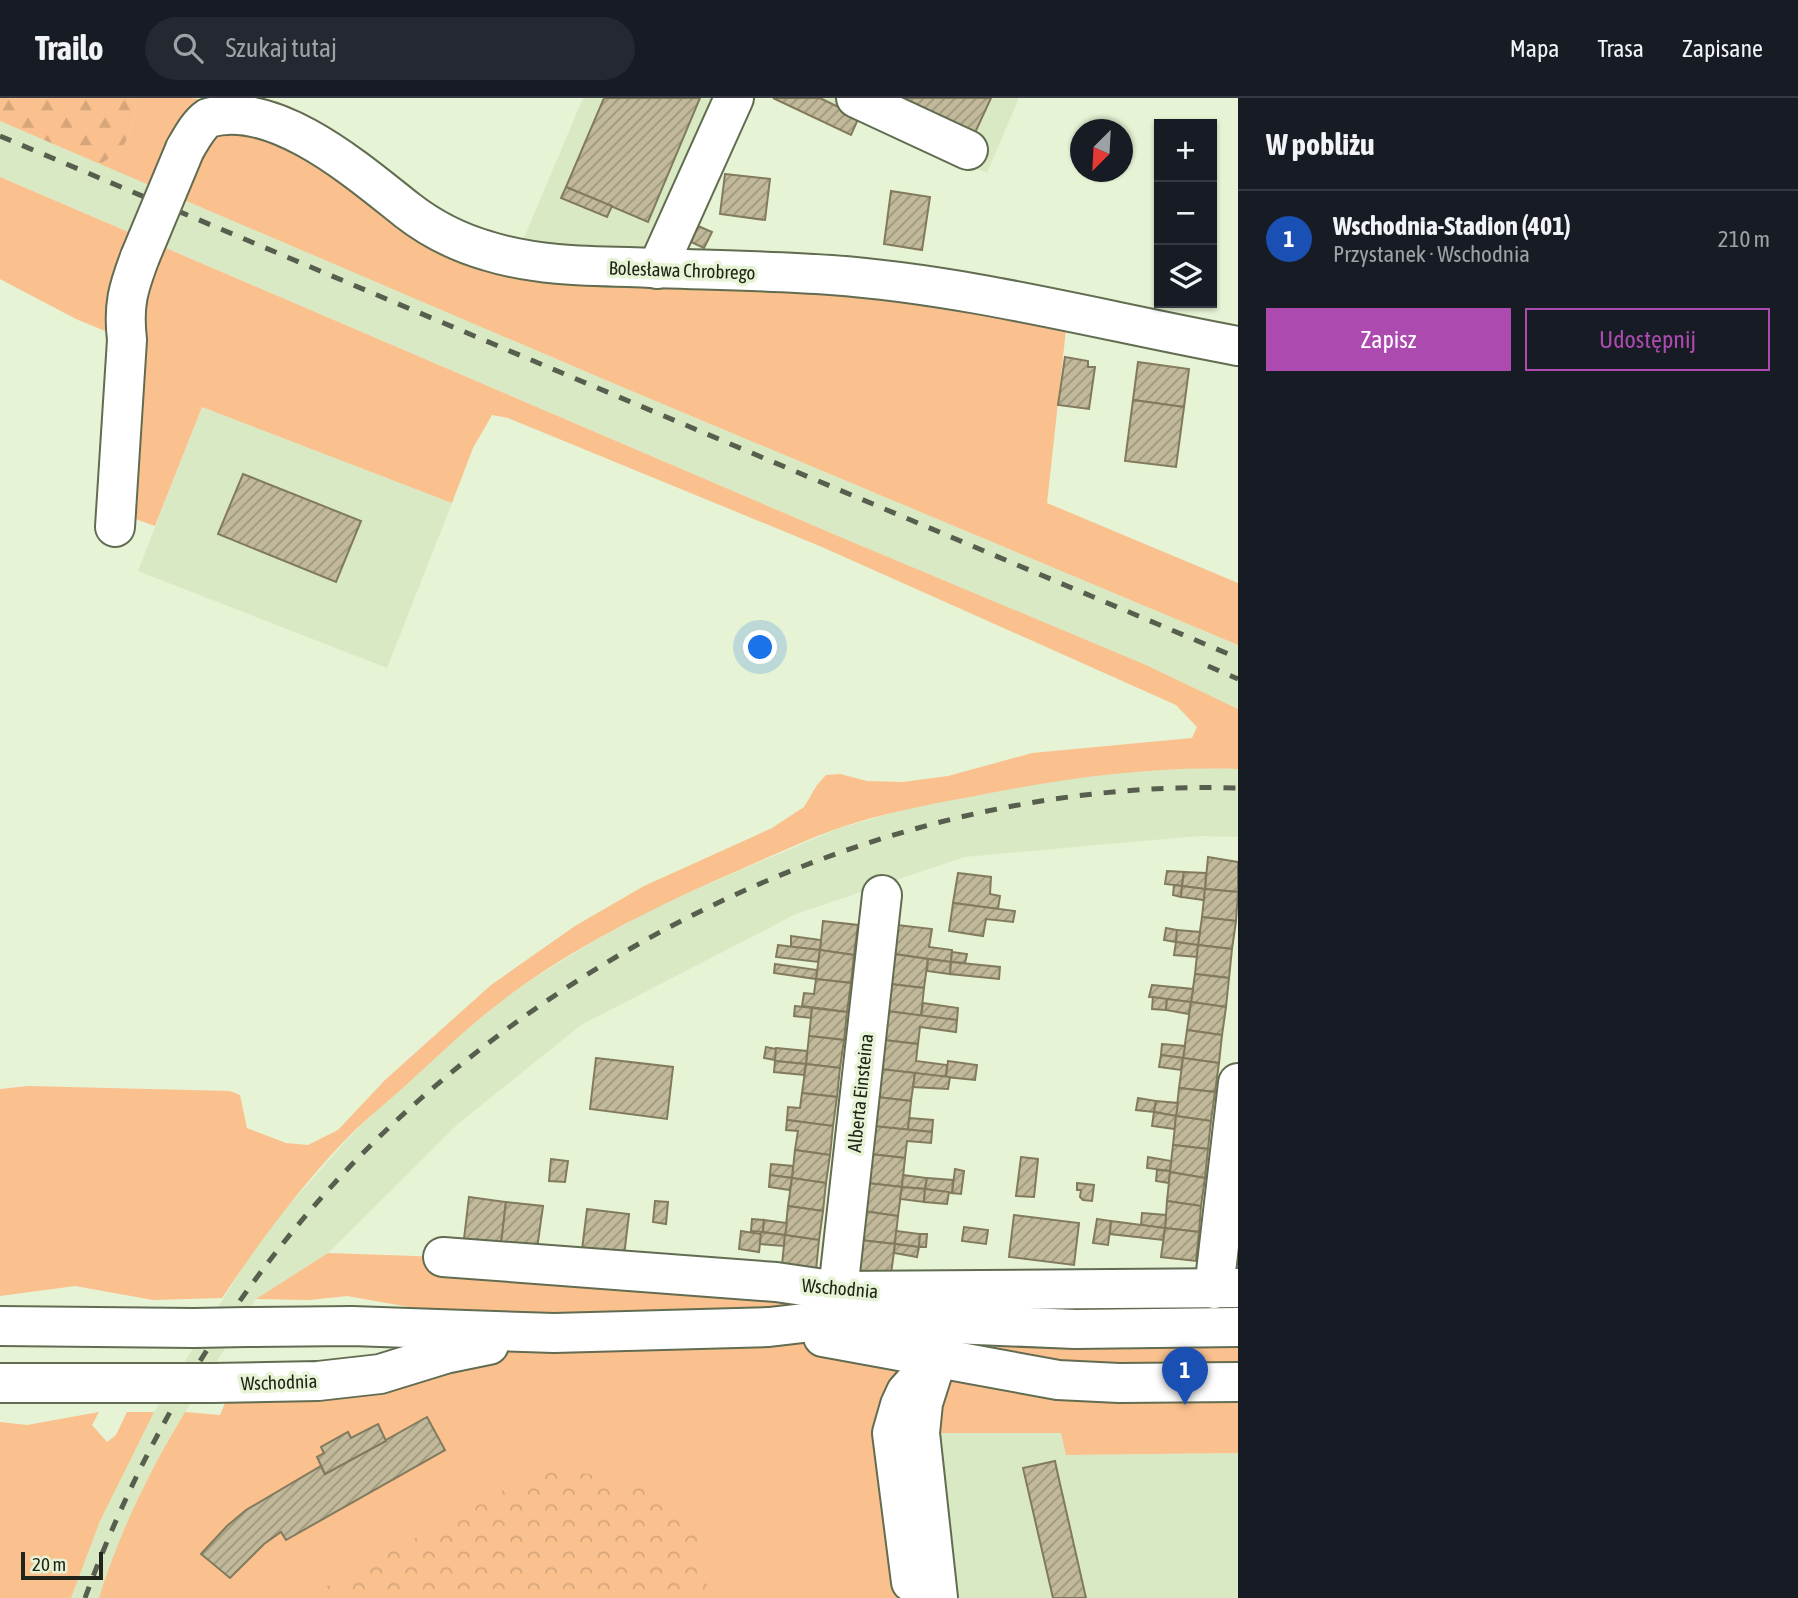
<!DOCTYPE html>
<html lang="pl">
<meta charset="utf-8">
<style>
:root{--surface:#171b24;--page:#242831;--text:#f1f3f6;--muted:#9ea1a6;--line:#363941;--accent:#ac4ab0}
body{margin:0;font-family:"Asap Condensed",sans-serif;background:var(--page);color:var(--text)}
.controls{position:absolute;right:21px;top:21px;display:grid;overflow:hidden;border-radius:0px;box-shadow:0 2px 5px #0004}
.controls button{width:63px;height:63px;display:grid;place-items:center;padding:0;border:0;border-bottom:2px solid var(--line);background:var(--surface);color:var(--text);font:35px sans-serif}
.compass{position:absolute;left:1070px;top:21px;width:63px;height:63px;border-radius:50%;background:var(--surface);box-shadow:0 2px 5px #0004;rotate:204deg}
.scale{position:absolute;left:21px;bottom:18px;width:82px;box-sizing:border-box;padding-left:7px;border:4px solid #202419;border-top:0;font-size:19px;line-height:24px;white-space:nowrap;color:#202419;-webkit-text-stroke:5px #e6f3d4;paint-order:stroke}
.you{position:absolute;left:761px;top:550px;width:24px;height:24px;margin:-18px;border:5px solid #fff;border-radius:50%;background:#1a73e8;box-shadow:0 0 0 10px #1a73e833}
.badge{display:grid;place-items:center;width:46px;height:46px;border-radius:50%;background:var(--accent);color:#fff;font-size:23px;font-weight:700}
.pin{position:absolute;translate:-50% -58px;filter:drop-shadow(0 2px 4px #0008)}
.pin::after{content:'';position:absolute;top:37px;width:24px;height:21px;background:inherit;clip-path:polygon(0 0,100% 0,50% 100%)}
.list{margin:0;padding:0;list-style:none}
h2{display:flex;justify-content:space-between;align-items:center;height:91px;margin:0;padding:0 28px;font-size:30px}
h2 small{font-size:23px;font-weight:400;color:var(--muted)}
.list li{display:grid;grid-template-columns:46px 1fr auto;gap:21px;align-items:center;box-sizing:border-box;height:98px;padding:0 28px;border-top:2px solid var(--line)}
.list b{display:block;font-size:26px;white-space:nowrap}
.list p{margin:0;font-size:23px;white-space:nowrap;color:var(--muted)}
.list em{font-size:23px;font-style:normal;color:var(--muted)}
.actions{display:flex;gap:14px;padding:21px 28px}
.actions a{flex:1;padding:16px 0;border:2px solid var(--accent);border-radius:0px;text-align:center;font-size:24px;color:var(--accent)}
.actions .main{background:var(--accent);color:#fff}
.icon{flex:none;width:38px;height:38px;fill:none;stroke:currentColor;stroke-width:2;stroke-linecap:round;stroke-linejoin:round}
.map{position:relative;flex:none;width:1238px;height:1500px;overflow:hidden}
header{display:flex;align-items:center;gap:42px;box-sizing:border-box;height:98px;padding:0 35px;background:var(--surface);border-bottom:2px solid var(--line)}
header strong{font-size:33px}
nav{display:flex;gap:38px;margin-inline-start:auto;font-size:24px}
.search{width:490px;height:63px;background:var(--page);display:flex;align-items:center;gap:18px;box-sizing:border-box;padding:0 24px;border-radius:38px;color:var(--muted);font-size:26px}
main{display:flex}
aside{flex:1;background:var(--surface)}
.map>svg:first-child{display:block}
.built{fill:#d9e9c3}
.grass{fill:#fac08e}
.forest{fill:url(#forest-firs)}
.park{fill:url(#park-crowns)}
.building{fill:url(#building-hatch);stroke:#827a5d;stroke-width:2}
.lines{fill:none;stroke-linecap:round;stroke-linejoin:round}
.minor-casing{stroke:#616c51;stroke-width:42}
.minor{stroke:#fff;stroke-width:38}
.rail{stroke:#585e4e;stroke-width:5;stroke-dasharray:12 12;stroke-linecap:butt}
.minor-bridge-casing{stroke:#616c51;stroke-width:42;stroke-linecap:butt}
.minor-bridge{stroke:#fff;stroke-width:38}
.labels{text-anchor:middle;stroke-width:7;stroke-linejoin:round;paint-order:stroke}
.street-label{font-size:19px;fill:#202419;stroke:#e6f3d4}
</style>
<header>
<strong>Trailo</strong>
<div class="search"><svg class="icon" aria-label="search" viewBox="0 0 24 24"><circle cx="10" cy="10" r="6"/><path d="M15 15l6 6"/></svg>Szukaj tutaj</div>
<nav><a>Mapa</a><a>Trasa</a><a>Zapisane</a></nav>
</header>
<main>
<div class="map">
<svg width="1238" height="1500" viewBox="0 0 1238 1500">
<defs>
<pattern id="forest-firs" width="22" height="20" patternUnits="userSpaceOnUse" patternTransform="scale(1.75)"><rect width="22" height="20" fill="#fac08e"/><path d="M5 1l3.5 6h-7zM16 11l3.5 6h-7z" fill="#d6a57a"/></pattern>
<pattern id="park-crowns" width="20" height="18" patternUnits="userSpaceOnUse" patternTransform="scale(1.75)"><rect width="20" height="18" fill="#fac08e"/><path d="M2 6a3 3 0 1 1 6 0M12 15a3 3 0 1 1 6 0" fill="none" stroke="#d6a57a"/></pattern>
<pattern id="building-hatch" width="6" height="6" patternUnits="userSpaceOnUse" patternTransform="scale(1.75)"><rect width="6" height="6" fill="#c1b99a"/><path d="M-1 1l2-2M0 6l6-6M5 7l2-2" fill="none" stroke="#9c967d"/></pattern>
</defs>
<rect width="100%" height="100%" fill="#e6f3d4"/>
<g class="built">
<polygon points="583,0 754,0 679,172 521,147"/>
<polygon points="821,0 1019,0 987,75"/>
<polygon points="0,23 615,286 1238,547 1238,611 1145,567 838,438 0,79"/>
<polygon points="202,309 452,405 387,570 138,473"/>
<polygon points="1206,670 1238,671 1238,739 1199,738 964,759 796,816 581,927 459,1025 328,1155 256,1201 172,1335 124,1434 99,1500 71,1500 100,1423 148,1324 250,1157 283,1114 356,1032 453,942 515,892 596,842 664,805 837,731 910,710 1019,689 1111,674"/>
<polygon points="933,1335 1061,1335 1067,1357 1238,1355 1238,1500 926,1500"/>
</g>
<g class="grass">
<path d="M 128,0 L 191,0 L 243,7 L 451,139 L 1068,213 L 1047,405 L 1238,485 L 1238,547 L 615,286 L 100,66 C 130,49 128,40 136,9 Z"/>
<path d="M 0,79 L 838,438 L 1146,567 L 1238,611 L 1238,671 C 1147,668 1059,681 970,699 C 925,707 879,716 836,731 C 795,746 754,766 714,783 C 647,813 574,850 515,893 C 476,921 441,955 406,987 C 390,1002 372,1016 356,1031 C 306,1081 261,1141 222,1200 L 153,1202 L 75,1188 L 0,1198 L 0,991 L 28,988 L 230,993 L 240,997 L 247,1030 L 286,1045 L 308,1047 L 338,1032 L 385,982 L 491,887 L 575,828 L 644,788 L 772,730 L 804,709 L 817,687 L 826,677 L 840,676 L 867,683 L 903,684 L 948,678 L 1032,655 L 1192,640 L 1197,629 L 1176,607 L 822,449 L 508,320 L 492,317 L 473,350 L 452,405 L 202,309 L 155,428 L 116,414 L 127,242 L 76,221 L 0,181 Z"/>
<path d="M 328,1155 L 443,1159 L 838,1193 L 773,1229 L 1238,1284 L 1238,1355 L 1066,1357 L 1061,1335 L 933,1335 L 926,1500 L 99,1500 C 119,1435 150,1372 185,1314 L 220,1317 L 225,1305 L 283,1302 L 551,1234 L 347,1198 L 310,1202 L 256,1201 Z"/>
<polygon points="1238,1243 1238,1267 1086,1268 959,1245"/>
<polygon points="99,1314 92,1327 107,1344 116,1337 127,1314 154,1314 100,1423 71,1500 0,1500 0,1324 27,1327"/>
</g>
<path class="forest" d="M 0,0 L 128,0 L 136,9 C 128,40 130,49 100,66 L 0,23 Z"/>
<path class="park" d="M 560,1373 C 644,1379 709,1402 707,1500 L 305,1500 L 530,1378 Z"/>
<g class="building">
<polygon points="604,0 700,0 648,124 566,89"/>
<polygon points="773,0 820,0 859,19 851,37"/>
<polygon points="896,0 991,0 974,37"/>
<polygon points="725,76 770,81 765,122 720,116"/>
<polygon points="566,89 612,108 607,119 561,100"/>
<polygon points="891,93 930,99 922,152 884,146"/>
<polygon points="698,128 712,134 704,150 691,144"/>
<polygon points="1065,259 1088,263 1088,269 1095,269 1089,311 1058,307"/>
<polygon points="1138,264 1189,271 1184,309 1133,302"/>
<polygon points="1133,302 1184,309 1176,369 1125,363"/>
<polygon points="243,376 361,423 336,484 218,436"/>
<polygon points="1208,759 1238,764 1238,794 1205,791"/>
<polygon points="1167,773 1184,774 1182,788 1165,786"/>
<polygon points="1184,774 1206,775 1205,791 1182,788"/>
<polygon points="958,775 991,779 990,796 1000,798 998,811 953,805"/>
<polygon points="1174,787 1182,788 1181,799 1173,797"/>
<polygon points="1182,788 1205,791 1204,802 1181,799"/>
<polygon points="1205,791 1238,794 1236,823 1202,819"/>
<polygon points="953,805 1015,813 1013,824 986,821 983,838 949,833"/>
<polygon points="1202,819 1236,823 1232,851 1198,847"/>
<polygon points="823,823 858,827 854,857 820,852"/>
<polygon points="897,827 932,831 929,849 952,852 951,864 894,856"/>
<polygon points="1166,830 1177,832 1176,844 1164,842"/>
<polygon points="1177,832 1200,834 1198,847 1176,844"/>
<polygon points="791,838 821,842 820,852 791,849"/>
<polygon points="1176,844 1198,847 1197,859 1174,857"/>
<polygon points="778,847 820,852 818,864 776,859"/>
<polygon points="1198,847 1232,851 1229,880 1195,876"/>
<polygon points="820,852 854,857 851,885 816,881"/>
<polygon points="952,854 967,856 965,865 951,864"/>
<polygon points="894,856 928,861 924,890 890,886"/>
<polygon points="928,861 951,864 950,876 927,873"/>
<polygon points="951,864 1000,869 999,881 950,876"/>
<polygon points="775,866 817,872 816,881 774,875"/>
<polygon points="1195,876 1229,880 1226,909 1191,904"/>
<polygon points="816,881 851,885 847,914 802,908 804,895 814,896"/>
<polygon points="890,886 924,890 921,918 887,913"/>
<polygon points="1152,887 1193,891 1191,904 1149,899"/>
<polygon points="1153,899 1167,901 1166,912 1152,911"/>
<polygon points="1167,901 1191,904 1189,916 1166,912"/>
<polygon points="1191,904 1226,909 1222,937 1187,932"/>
<polygon points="923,905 958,910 957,922 921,918"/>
<polygon points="795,908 812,910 811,920 794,918"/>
<polygon points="812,910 847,914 844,942 809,938"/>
<polygon points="887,913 957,922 956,934 920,929 918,946 884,942"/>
<polygon points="1187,932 1222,937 1219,965 1183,960"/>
<polygon points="809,938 844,942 840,970 806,966"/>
<polygon points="884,942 918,946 916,963 947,967 946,979 880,971"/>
<polygon points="1162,946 1185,948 1183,960 1161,957"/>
<polygon points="766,949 776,951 775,962 764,960"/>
<polygon points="776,950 807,953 806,966 775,963"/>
<polygon points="1161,957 1183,960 1181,972 1159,969"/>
<polygon points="596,960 673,969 667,1021 590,1011"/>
<polygon points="1183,960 1219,965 1215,994 1179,990"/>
<polygon points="775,963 806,966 804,977 774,974"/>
<polygon points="948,963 977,967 975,982 946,979"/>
<polygon points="806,966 840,970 837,999 802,995"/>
<polygon points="880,971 915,975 911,1003 877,999"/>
<polygon points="915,975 950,979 948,991 913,989"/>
<polygon points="1179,990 1215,994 1211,1023 1176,1018"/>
<polygon points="802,995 837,999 833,1028 787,1022 788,1009 800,1010"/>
<polygon points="877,999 911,1003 908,1032 873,1028"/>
<polygon points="1138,1000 1156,1003 1154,1014 1136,1012"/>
<polygon points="1156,1003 1178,1005 1176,1018 1154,1014"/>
<polygon points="1154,1014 1176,1018 1175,1031 1152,1028"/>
<polygon points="1176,1018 1211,1023 1208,1051 1173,1047"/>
<polygon points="909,1020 933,1022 932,1034 908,1032"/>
<polygon points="787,1022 833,1028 830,1057 795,1052 798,1033 786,1032"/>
<polygon points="873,1028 932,1034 931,1045 907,1043 905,1060 870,1056"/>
<polygon points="1173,1047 1208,1051 1205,1080 1170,1074"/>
<polygon points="795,1052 830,1057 826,1085 792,1080"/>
<polygon points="870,1056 905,1060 902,1089 867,1085"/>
<polygon points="1021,1059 1038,1061 1034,1099 1016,1098"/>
<polygon points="1148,1059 1171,1063 1170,1073 1147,1070"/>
<polygon points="551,1061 568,1063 565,1084 549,1083"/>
<polygon points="771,1066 793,1068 792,1080 770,1077"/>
<polygon points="955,1071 964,1073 961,1096 952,1095"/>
<polygon points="1157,1072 1170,1073 1169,1085 1156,1083"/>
<polygon points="1170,1074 1205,1080 1201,1108 1167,1103"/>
<polygon points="770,1077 792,1080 790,1092 769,1089"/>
<polygon points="903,1077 927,1080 925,1091 902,1089"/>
<polygon points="792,1080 826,1085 823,1113 788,1108"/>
<polygon points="927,1080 953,1082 952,1095 925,1091"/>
<polygon points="867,1085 902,1089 898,1118 863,1113"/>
<polygon points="1077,1085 1094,1087 1092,1103 1083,1102 1080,1099 1081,1092 1077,1092"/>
<polygon points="902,1089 925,1091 924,1104 900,1101"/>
<polygon points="925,1091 949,1094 947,1106 924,1104"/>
<polygon points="469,1099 506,1104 501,1146 464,1141"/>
<polygon points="655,1103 668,1104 666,1126 653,1124"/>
<polygon points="1167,1103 1201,1108 1199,1134 1165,1130"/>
<polygon points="506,1104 543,1108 537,1151 501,1146"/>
<polygon points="788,1108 823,1113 819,1142 785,1137"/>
<polygon points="587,1111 629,1116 624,1158 582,1152"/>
<polygon points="863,1113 898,1118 895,1146 860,1142"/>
<polygon points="1142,1115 1166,1117 1165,1130 1141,1127"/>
<polygon points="1014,1117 1079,1125 1074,1167 1009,1159"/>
<polygon points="752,1121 764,1122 763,1134 751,1133"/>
<polygon points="1097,1121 1111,1123 1108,1147 1093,1145"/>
<polygon points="764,1122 787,1125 785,1137 763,1134"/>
<polygon points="1111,1123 1165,1130 1163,1142 1110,1136"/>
<polygon points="964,1129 988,1132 986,1146 962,1143"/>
<polygon points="1165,1130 1199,1134 1196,1163 1161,1159"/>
<polygon points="741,1133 761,1136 759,1154 739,1151"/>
<polygon points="896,1133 920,1136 919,1149 895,1146"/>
<polygon points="761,1134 785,1137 784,1148 760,1146"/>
<polygon points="920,1136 927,1136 926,1149 919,1149"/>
<polygon points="785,1137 819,1142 816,1172 782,1167"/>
<polygon points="860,1142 895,1146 891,1176 856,1172"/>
<polygon points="895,1146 919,1149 917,1159 894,1155"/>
<polygon points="427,1319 445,1352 286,1442 281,1434 264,1446 230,1480 201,1456 227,1428 246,1412 321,1368 325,1376"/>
<polygon points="378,1326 386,1343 325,1376 317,1359 324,1355 321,1349 348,1334 351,1340"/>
<polygon points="1055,1363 1058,1377 1086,1500 1053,1500 1023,1370"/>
</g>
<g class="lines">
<g class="minor-casing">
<g id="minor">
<polyline points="856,0 968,52"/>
<path d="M 185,51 C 191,41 198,27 208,20 C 275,0 360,75 407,112 C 430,130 460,145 488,153 C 533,167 581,168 628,169 C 696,172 764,172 831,177 C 969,187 1103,223 1238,248"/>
<polyline points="657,171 734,0"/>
<path d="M 115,429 L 127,242 C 123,207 128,191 140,159"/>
<polyline points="443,1159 776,1184 838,1193 1238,1190"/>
<polyline points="1214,1191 1238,985"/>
<polyline points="838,1193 882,797"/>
<polyline points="0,1228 194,1230"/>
<polyline points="247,1229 352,1228 554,1235 769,1229 812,1224 853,1222 1075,1231 1238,1229"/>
<polyline points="937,1235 937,1261 923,1305 920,1335 938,1500"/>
<polyline points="823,1239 1058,1282 1119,1285 1238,1284"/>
<polyline points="0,1285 159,1285"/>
<polyline points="212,1285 318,1283 380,1276 445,1256 489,1247"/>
<polyline points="911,1484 892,1335 900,1307 906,1294 914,1285"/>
</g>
</g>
<use href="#minor" class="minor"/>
<g class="rail">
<polyline points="0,38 1238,560"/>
<polyline points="1208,568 1238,581"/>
<path d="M 85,1500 C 153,1313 268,1135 418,1003 C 639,807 940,681 1238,690"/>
</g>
<g class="minor-bridge-casing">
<g id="minor-bridge">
<polyline points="140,159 185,51"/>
<polyline points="194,1230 247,1229"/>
<polyline points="159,1285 212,1285"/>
</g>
</g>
<use href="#minor-bridge" class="minor-bridge"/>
</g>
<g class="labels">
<g class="street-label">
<text transform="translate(682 172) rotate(2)" y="7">Bolesława Chrobrego</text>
<text transform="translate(860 995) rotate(-84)" y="7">Alberta Einsteina</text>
<text transform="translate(840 1190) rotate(5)" y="7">Wschodnia</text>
<text transform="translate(279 1284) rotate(-2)" y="7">Wschodnia</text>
</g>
</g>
</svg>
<div class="controls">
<button>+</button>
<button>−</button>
<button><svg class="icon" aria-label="layers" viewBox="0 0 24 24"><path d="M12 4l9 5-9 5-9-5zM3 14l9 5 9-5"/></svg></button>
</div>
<svg class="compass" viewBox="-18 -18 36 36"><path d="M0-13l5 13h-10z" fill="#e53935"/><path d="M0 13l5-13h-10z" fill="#9ea1a6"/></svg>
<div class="scale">20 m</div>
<div class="you"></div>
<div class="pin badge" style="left:1185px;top:1307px;background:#1a4fb4">1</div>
</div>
<aside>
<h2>W pobliżu<small></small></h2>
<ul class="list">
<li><span class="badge" style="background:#1a4fb4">1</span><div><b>Wschodnia-Stadion (401)</b><p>Przystanek · Wschodnia</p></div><em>210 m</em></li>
</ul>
<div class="actions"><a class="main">Zapisz</a><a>Udostępnij</a></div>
</aside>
</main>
